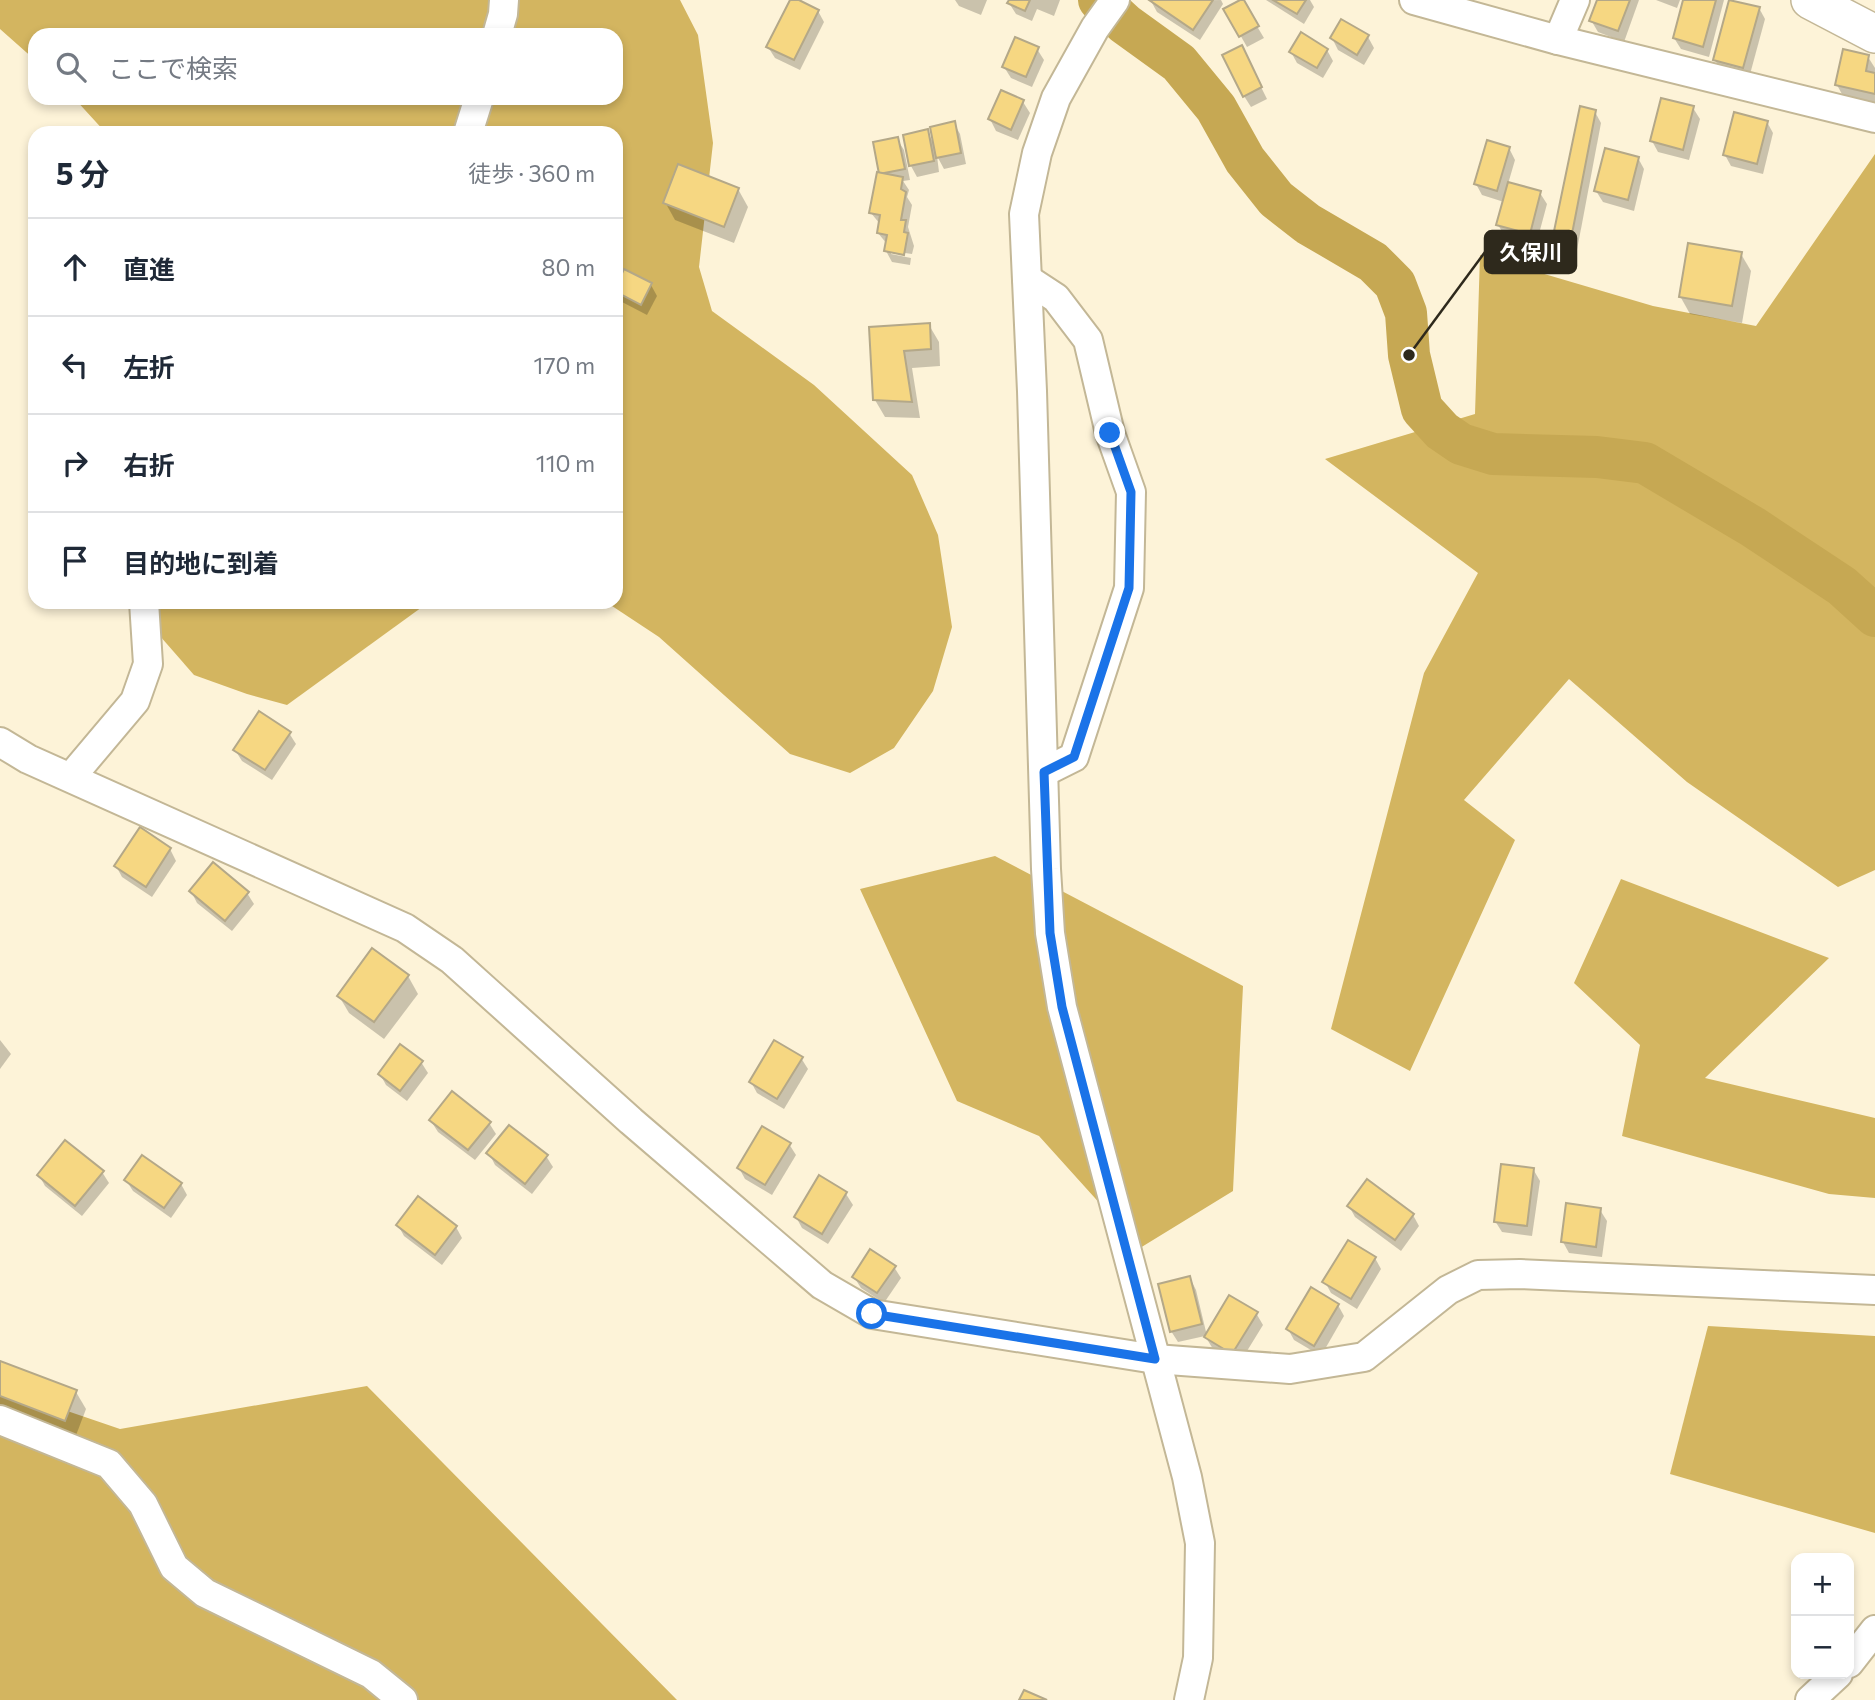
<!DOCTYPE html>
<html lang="ja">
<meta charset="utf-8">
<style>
:root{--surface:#fff;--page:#f6f6f7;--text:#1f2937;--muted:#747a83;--line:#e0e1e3}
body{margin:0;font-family:Commissioner,"Noto Sans JP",sans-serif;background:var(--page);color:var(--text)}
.controls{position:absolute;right:21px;bottom:21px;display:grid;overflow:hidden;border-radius:14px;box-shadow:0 4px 10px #0003}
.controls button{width:63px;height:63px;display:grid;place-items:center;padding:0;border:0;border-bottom:2px solid var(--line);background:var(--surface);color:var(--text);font:35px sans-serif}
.stop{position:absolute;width:21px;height:21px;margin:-16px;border:5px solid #1a73e8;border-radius:50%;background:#fff}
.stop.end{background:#1a73e8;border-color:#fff;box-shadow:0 2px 7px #0008}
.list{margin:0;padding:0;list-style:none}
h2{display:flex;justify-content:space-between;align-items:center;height:91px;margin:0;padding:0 28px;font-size:30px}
h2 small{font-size:23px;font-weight:400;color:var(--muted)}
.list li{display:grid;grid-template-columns:46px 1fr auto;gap:21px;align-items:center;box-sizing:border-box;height:98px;padding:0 28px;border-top:2px solid var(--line)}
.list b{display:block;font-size:26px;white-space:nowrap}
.list em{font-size:23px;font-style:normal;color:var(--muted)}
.icon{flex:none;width:38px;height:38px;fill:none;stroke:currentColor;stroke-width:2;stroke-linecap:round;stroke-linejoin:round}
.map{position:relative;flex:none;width:1875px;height:1700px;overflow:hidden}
.search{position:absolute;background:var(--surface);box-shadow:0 4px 10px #0003;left:28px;top:28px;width:595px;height:77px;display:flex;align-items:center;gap:18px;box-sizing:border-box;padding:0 24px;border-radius:21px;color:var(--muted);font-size:26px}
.panel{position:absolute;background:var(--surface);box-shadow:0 4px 10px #0003;left:28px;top:126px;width:595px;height:483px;border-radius:21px}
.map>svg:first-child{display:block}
.forest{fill:#d3b560}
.shadow{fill:#0003}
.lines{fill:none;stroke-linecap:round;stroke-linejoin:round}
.river{stroke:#c6a853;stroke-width:42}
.building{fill:#f6d782;stroke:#b4a888;stroke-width:2}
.minor-casing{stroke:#c3b796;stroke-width:32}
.major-casing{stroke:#c3b796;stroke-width:40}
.minor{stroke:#fff;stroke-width:28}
.major{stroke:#fff;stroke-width:37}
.route{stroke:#1a73e8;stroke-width:9}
.leader{fill:none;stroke:#2e291c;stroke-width:2.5}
.callout-dot{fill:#2e291c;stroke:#fff;stroke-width:2.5}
.callout{fill:#2e291c;stroke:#2e291c;stroke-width:2.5}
.callout-label{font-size:21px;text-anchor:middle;font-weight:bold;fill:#fff}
</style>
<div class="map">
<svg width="1875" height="1700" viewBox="0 0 1875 1700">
<rect width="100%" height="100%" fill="#fdf3d8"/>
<g class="forest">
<polygon points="0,0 680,0 698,35 713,143 699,267 712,311 814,385 912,475 938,535 952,627 933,691 894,748 850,773 790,754 659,637 606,602 616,602 616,133 106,133 74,98 616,98 616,35 35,35 35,60 0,29"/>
<polygon points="1875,154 1875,870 1838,887 1687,782 1569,679 1464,800 1515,840 1410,1071 1331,1029 1424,673 1478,573 1325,459 1475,414 1480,255 1653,306 1756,326"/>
<polygon points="145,602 429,602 287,705 247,694 194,675 153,628"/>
<polygon points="995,856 1243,986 1233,1191 1140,1248 1039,1136 957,1101 860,889"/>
<polygon points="1621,879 1829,958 1705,1078 1875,1118 1875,1198 1829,1194 1622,1136 1640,1045 1574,983"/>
<polygon points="1708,1326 1875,1336 1875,1533 1670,1474"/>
<polygon points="367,1386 677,1700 0,1700 0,1388 120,1429"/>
</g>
<g class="shadow">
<polygon points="792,0 818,11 824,22 800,70 775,58 768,47"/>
<polygon points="955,0 987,0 981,15 959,6"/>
<polygon points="1010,0 1060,0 1054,16 1037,9 1032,21 1016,14 1009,3"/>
<polygon points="1221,0 1223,4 1200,40 1157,12 1151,1"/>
<polygon points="1266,0 1310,0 1314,7 1304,24"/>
<polygon points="1599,0 1639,0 1624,42 1598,32 1591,20"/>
<polygon points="1656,0 1680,0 1677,8"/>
<polygon points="1685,0 1724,0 1709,57 1681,49 1674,38"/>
<polygon points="1242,1 1264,38 1247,47 1226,10"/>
<polygon points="1759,8 1765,19 1749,78 1721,71 1715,60"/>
<polygon points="1368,37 1374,48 1364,65 1338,50 1332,38"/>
<polygon points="1037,49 1044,60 1032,87 1011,78 1004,67"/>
<polygon points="1327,50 1333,61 1323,78 1297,63 1291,52"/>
<polygon points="1868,57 1875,68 1875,103 1843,96 1837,85"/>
<polygon points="1247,59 1267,99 1251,107 1244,96"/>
<polygon points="1023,102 1030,113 1018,140 996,131 990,119"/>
<polygon points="1693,108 1700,119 1689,160 1658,152 1652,141"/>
<polygon points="1595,112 1601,123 1577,250 1562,247 1555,235"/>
<polygon points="1767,122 1773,133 1763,174 1731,166 1725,155"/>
<polygon points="954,123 960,134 966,164 944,169 937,156 939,172 917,177 911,166 927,131 934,144"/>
<polygon points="897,139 904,150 910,180 903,181 909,190 907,197 912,205 908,227 914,246 912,254 891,251 891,254 911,258 910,265 892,262 886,251 887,244 878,233 880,224 871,213 878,174"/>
<polygon points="1509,148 1515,160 1508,184 1540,193 1547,204 1536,245 1505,236 1498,225 1504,202 1482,195 1476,184"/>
<polygon points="1638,158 1644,169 1634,211 1603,202 1596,191"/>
<polygon points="738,189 748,207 734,243 675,220 665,202"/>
<polygon points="1741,254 1751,271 1742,323 1690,314 1680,296"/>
<polygon points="651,285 657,296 647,315 622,302 616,292 616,290"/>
<polygon points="929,325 939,342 940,366 912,368 920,418 885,417 875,400 871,328"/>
<polygon points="289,733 296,744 272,780 242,761 235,750"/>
<polygon points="170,849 176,861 152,897 122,877 116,866"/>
<polygon points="191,891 247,893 254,904 232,931 197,903"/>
<polygon points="408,976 418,994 384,1039 349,1013 339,996"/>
<polygon points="0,1040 11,1054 0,1069"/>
<polygon points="801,1058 808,1069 784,1109 757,1093 751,1082"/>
<polygon points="421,1062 428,1073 407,1101 386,1085 380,1074"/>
<polygon points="431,1121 489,1123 496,1134 475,1160 438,1132"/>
<polygon points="789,1144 796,1155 772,1195 745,1179 739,1168"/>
<polygon points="489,1153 546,1156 553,1167 532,1194 495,1165"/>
<polygon points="1533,1169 1540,1181 1532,1236 1502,1232 1495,1221"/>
<polygon points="102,1172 109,1183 82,1216 45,1186 39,1175"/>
<polygon points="820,1178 846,1194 853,1205 828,1244 802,1228 796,1217"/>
<polygon points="126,1180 181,1184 187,1195 171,1218 133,1191"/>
<polygon points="1349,1206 1413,1215 1419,1226 1401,1251 1355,1217"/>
<polygon points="1600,1210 1607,1221 1602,1257 1569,1253 1563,1242"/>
<polygon points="398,1225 456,1227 462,1238 442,1265 404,1236"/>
<polygon points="1375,1258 1381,1269 1357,1309 1331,1293 1325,1282"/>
<polygon points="894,1267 901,1278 884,1303 861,1288 854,1277"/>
<polygon points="1190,1278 1196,1290 1207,1336 1256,1313 1263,1325 1239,1364 1213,1349 1205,1336 1178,1342 1171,1331"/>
<polygon points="1338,1305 1344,1316 1321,1356 1294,1340 1288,1329"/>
<polygon points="0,1363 76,1392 86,1409 75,1438 0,1409"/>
</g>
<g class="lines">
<polyline class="river" points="1099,0 1125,24 1179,63 1216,108 1245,160 1276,199 1308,224 1373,262 1395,284 1406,313 1409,355 1422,409 1442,431 1461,444 1493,454 1597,457 1645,463 1753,527 1842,586 1875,616"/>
</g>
<g class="building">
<polygon points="790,0 799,0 819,10 794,60 766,47"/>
<polygon points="1009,0 1030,0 1025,11 1007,3"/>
<polygon points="1149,0 1213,0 1193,30"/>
<polygon points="1240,0 1244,0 1259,26 1239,37 1223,9"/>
<polygon points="1273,0 1306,0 1297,14"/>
<polygon points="1597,0 1630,0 1618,31 1589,21"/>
<polygon points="1683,0 1716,0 1703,47 1673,38"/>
<polygon points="1729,0 1760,7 1743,68 1713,60"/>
<polygon points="1341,19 1369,35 1357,55 1330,38"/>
<polygon points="1301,32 1328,49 1317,68 1289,52"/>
<polygon points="1015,37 1039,47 1026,77 1002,67"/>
<polygon points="1242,45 1262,87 1243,97 1222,55"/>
<polygon points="1843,49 1869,55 1866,71 1875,73 1875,94 1835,85"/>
<polygon points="1001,90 1024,100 1011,130 988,119"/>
<polygon points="1661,98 1694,106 1683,150 1650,141"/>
<polygon points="1580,106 1596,110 1571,239 1553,236"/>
<polygon points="1734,112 1768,121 1757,164 1723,155"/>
<polygon points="955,121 961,153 936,158 930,127"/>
<polygon points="928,129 934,161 909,166 903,135"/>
<polygon points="898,137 905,169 879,174 873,142"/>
<polygon points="1487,140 1510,147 1497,191 1474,184"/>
<polygon points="1605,148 1639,157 1628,200 1594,191"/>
<polygon points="678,164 739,188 724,227 663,203"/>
<polygon points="877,172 903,177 901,189 906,192 901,220 906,220 904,232 908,233 904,255 884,251 887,235 877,233 880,215 869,213"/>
<polygon points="1508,182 1541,191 1530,234 1496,225"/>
<polygon points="1688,243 1742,252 1732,306 1679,297"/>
<polygon points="624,269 652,283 641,305 616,292 616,286"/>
<polygon points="930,323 931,349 904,351 912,402 873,400 869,327"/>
<polygon points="259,711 291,732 265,770 233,750"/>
<polygon points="140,827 171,848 146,887 114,866"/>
<polygon points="213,862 249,892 225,921 189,891"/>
<polygon points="372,948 409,975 374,1022 337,996"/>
<polygon points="774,1040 803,1057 777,1099 749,1082"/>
<polygon points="400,1044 423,1061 400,1091 378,1074"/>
<polygon points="452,1091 491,1122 468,1150 429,1120"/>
<polygon points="509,1125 548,1155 525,1184 486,1153"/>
<polygon points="762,1126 791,1143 765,1185 737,1168"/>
<polygon points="65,1140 104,1171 75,1206 37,1175"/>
<polygon points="142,1155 182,1183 164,1208 124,1180"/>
<polygon points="1501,1164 1534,1168 1527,1226 1494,1222"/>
<polygon points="819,1175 847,1192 822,1234 794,1217"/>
<polygon points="1367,1179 1414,1214 1395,1240 1347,1206"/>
<polygon points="418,1196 457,1226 435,1255 396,1225"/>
<polygon points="1566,1203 1601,1208 1596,1247 1561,1242"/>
<polygon points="1348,1240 1376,1257 1351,1299 1322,1282"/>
<polygon points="870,1249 896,1266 877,1293 852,1277"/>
<polygon points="1190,1276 1202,1324 1170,1332 1158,1284"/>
<polygon points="1311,1287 1339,1304 1314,1346 1286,1329"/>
<polygon points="1229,1295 1258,1312 1232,1354 1204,1337"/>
<polygon points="0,1361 77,1390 65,1421 0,1396"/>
<polygon points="1024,1690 1047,1700 1019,1700"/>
</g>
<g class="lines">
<g class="minor-casing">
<g id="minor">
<polyline points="1115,0 1095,28 1056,98 1037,153 1024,214 1032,391 1046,869 1050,933 1062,1007 1187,1477 1200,1543 1198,1658 1189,1700"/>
<polyline points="1414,0 1558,40 1875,118"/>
<polyline points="497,35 503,14 504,0"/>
<polyline points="1558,40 1575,0"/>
<polyline points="468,133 479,98"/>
<polyline points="1027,279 1056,298 1088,340 1110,433 1131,492 1129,588 1074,757 1044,772"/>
<polyline points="0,742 28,759 405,928 452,960 631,1121 822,1285 872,1314 1155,1359 1290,1369 1364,1357 1448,1290 1478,1275 1520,1274 1875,1290"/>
<polyline points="71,777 135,701 148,664 144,602"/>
<polyline points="0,1420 109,1464 143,1504 174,1567 205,1593 371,1674 403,1700"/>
<polyline points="1849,1663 1875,1630"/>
<polyline points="1810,1700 1838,1674"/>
</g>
</g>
<g class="major-casing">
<polyline id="major" points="1810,0 1875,34"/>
</g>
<use href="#minor" class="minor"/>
<use href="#major" class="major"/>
</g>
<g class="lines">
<polyline class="route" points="872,1314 1155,1359 1062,1007 1050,933 1044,772 1074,757 1129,588 1131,492 1110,433"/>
</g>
<path class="leader" d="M1409 355L1485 252"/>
<circle class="callout-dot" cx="1409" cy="355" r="7"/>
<rect class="callout" x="1485" y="231" width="91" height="42" rx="7"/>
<g class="callout-label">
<text x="1531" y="260">久保川</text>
</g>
</svg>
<div class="controls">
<button>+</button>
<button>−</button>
</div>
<div class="stop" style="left:872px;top:1314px"></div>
<div class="stop end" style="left:1110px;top:433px"></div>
<div class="search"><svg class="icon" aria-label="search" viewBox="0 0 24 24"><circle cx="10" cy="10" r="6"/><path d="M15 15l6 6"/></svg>ここで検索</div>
<section class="panel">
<h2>5 分<small>徒歩 · 360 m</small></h2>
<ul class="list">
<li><svg class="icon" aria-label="ahead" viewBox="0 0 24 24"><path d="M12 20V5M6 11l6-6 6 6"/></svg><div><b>直進</b></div><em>80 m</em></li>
<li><svg class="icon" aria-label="left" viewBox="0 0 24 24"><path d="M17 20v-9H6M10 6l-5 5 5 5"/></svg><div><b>左折</b></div><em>170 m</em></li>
<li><svg class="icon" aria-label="right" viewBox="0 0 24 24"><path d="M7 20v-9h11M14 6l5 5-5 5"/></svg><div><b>右折</b></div><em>110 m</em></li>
<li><svg class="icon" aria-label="arrive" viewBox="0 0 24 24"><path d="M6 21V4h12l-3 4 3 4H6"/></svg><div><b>目的地に到着</b></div></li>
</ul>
</section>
</div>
